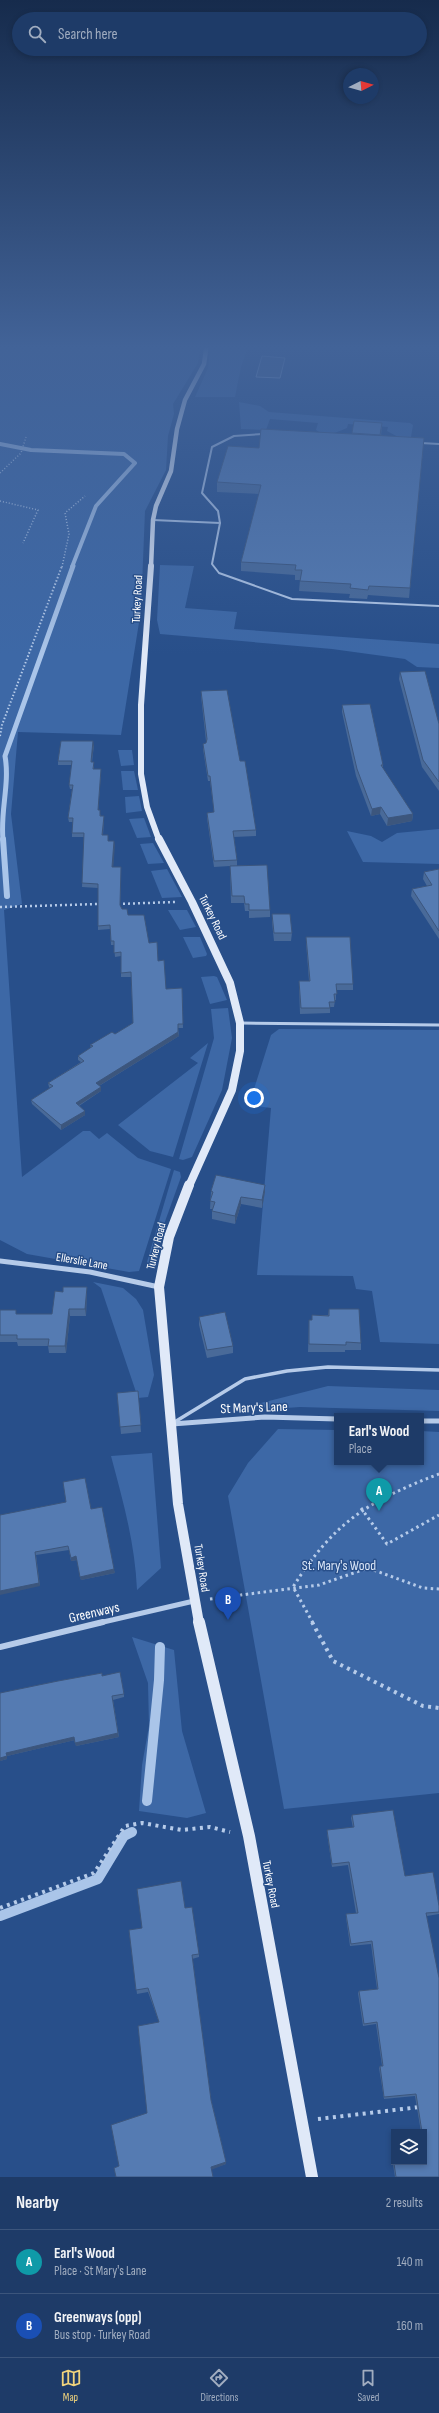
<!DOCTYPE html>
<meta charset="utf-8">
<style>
:root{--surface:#1e3b68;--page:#26426e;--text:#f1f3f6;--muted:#a1adc0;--line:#3c557c;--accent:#f1d47c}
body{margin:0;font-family:"Sofia Sans Condensed",sans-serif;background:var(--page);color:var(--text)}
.controls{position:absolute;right:12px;bottom:12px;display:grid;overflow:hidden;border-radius:0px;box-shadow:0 2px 6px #0003}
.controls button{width:36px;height:36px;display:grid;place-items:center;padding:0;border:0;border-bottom:1px solid var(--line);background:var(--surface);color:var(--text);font:20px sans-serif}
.compass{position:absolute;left:343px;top:68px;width:36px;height:36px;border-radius:50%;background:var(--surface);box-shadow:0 2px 6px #0003;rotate:85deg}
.you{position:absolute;left:254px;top:1098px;width:14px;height:14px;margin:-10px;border:3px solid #fff;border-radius:50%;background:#1a73e8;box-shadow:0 0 0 6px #1a73e833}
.badge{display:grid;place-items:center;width:26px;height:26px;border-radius:50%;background:var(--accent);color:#fff;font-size:13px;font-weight:700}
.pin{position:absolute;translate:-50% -33px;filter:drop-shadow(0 1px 2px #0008)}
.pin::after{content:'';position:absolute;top:21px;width:14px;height:12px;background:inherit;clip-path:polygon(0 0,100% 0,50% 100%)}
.popup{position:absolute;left:334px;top:1413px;width:90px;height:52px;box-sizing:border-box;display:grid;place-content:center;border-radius:0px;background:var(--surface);filter:drop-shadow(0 1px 3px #0005);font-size:13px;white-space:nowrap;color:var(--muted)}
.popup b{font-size:15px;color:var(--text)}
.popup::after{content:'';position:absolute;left:50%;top:100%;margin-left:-8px;border:8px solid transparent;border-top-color:var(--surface)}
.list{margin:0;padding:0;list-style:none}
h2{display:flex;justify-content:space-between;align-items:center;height:52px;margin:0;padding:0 16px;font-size:17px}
h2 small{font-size:13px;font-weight:400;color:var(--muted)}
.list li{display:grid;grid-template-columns:26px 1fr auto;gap:12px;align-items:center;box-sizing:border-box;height:64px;padding:0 16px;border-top:1px solid var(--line)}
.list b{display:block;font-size:15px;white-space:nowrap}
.list p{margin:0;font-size:13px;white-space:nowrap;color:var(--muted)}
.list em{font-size:13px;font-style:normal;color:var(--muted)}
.icon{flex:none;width:22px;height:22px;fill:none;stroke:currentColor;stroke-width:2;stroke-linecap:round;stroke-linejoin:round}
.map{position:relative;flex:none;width:439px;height:2177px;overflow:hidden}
.search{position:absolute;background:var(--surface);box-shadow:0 2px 6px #0003;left:12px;right:12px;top:12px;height:44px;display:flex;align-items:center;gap:10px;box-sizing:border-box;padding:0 14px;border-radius:22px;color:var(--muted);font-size:15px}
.sheet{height:180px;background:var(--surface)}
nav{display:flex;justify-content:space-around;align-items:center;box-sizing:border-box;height:56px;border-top:1px solid var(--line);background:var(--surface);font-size:11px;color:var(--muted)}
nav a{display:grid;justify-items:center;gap:2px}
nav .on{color:var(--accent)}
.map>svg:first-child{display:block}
.green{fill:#3d68a6}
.water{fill:#47638d;stroke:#aac5e9}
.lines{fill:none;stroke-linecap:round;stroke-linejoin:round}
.stream-far3{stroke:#aac5e9;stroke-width:4}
.stream-far2{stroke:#aac5e9;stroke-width:5}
.stream-far1{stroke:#aac5e9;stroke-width:6}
.stream{stroke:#aac5e9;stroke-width:10}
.path-far4{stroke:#b6cbe9;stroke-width:1.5;stroke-dasharray:1 2;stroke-linecap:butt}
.path-far3{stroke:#b6cbe9;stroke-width:2;stroke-dasharray:1.5 2;stroke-linecap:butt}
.path-far2{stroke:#b6cbe9;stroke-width:2.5;stroke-dasharray:2 3;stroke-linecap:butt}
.path-far1{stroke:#b6cbe9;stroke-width:3;stroke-dasharray:2.5 3.5;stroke-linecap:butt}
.path{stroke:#b6cbe9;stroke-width:4;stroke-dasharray:3 4.5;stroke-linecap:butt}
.lane-far2{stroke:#b6cbe9;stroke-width:2}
.lane-far1{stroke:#b6cbe9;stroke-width:3}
.lane{stroke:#b6cbe9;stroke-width:3.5}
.street-far1{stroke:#b6cbe9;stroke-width:5}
.street{stroke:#b6cbe9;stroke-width:6}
.secondary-far4{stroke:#e0e9f8;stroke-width:4.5}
.secondary-far3{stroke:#e0e9f8;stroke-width:6}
.secondary-far2{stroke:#e0e9f8;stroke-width:8}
.secondary-far1{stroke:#e0e9f8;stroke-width:10}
.secondary{stroke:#e0e9f8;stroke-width:12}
.wall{fill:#496a99}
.shaded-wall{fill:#3c567d}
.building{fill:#557bb2;stroke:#3c567d}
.labels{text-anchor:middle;stroke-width:3;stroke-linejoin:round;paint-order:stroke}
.street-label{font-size:12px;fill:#fff;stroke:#284f8a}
.near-street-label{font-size:14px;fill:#fff;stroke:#284f8a}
.near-park-label{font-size:14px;fill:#dae6f7;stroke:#284f8a}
</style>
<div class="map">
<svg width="439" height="2177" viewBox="0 0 439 2177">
<rect width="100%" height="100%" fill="#284f8a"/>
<g class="green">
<polygon points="0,350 200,350 198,363 173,404 174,414 168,436 166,470 145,511 141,610 121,735 18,732 11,814 22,904 4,910 22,1177 83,1131 90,1131 99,1139 107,1133 138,1158 171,1169 139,1271 129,1272 27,1254 0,1240"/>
<polygon points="210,350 247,350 241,367 235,397 195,397 208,368"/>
<path d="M 239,402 L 260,406 L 269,412 L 410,423 L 413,425 L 411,437 L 400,438 L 387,431 L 388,427 L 348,424 L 347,428 C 337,432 326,438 316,430 L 318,423 L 270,419 L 266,430 L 241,429 Z"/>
<polygon points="160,565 194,566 185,608 237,612 234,629 439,644 439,668 417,667 405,659 332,649 160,634 157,620"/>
<polygon points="118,750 132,750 134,765 121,766"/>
<polygon points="121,771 134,771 138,790 123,790"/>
<polygon points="139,796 142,811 126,813 125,797"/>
<polygon points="144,818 151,837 137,838 129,819"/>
<polygon points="439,829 439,864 363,862 347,831 371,836 382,842 397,833"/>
<polygon points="153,843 164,863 148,864 140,844"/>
<polygon points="167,869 182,897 162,898 151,871"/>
<polygon points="168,910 187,910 196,927 180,930"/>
<polygon points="183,937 200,937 207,954 206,956 193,958"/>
<polygon points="214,976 217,977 227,1000 210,1004 201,977"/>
<polygon points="228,1008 232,1038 222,1090 192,1157 183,1160 179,1159 214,1038 211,1009"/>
<polygon points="279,1029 439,1030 439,1344 380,1342 372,1291 356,1289 353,1276 257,1275 271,1108 249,1105 271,1035"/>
<polygon points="208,1043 173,1157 150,1151 118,1125 198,1063 190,1058"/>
<polygon points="174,1170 180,1172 181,1177 149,1266 147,1262"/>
<polygon points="93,1282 123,1288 136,1299 143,1310 154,1375 148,1397 138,1398 101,1288"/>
<polygon points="328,1386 439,1390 439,1411 300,1407 272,1409 253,1405"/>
<polygon points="278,1429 337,1430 337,1462 421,1462 421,1431 439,1432 439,1793 284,1809 228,1496 248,1463"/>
<path d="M 152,1453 L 161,1568 L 137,1590 C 135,1543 123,1501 111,1456 Z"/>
<polygon points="132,1637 174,1650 182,1731 206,1813 187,1818 139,1811 142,1765 149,1726 148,1683"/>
</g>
<polygon class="water" points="262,356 285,358 280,378 256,377"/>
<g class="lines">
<polyline class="stream-far3" points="0,444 31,450 124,454 135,463 96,506 72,567"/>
<path class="stream-far2" d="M 3,840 C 0,811 10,784 5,756 L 73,566"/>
<polyline class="stream-far1" points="3,839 7,896"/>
<g class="stream">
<polyline points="147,1801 159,1680 160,1647"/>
<polyline points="0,1916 98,1879 124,1836 132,1832"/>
</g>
<g class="path-far4">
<polyline points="0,473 21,453 26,437"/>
<polyline points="0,501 38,510 23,543"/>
<polyline points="62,567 69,534 65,513 85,496"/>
</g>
<polyline class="path-far3" points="0,736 2,725 62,566"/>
<g class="path-far2">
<polyline points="118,904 175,902"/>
<polyline points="0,907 99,904"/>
</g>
<g class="path-far1">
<polyline points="361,1508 387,1544 439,1515"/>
<polyline points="210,1599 319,1585 368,1568 423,1588 439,1589"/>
<path d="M 313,1623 L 293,1587 C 334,1522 368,1501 439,1474"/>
</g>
<g class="path">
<polyline points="312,1622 333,1661 423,1706 439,1708"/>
<polyline points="0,1908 94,1873 125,1826 142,1823 182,1830 210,1827 230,1832"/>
<polyline points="318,2119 420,2107"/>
</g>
<g class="lane-far2">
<polyline points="421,443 439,444"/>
<polyline points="153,520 220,523 212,564 219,573 292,599 439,606"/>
<polyline points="220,523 218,511 202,493 212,447 234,436 263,434"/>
</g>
<polyline class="lane-far1" points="241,1023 439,1025"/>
<polyline class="lane" points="173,1423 245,1379 287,1371 328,1367 439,1370"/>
<g class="street-far1">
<polyline points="0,1261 90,1272 159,1287"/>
<polyline points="421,1421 439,1421"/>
<polyline points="172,1424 265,1417 337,1419"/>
<polyline points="99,1623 194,1601"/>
</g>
<polyline class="street" points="0,1647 103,1622"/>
<polyline class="secondary-far4" points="151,567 153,520 156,506 171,471 177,429 185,400 204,364 206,350"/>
<polyline class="secondary-far3" points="151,566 141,705 141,774 147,807 159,840"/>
<polyline class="secondary-far2" points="159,839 192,902 230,983 240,1023 240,1051 232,1090 189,1186"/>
<polyline class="secondary-far1" points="189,1185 169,1237 159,1287 178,1504 199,1623"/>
<polyline class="secondary" points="199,1622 249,1836 312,2177"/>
</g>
<g class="wall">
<polygon points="354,421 382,427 381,436 424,438 409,598 368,595 367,599 349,598 350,594 299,591 300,580 295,580 295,575 241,571 241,562 259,494 217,492 217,482 259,448 352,434"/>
<polygon points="400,672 439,724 439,791 422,767 399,679"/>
<polygon points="201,691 240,761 256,830 256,836 234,837 237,860 237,866 270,910 270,917 249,918 249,911 245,911 244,903 231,903 230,866 214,867 207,818 207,813 214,812 210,781 208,781 203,749 203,744 206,743 206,741 201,696"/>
<polygon points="342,705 383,765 383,769 413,814 412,821 387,826 380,814 371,816 356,776 342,712"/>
<polygon points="94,745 92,762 94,766 94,769 101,769 101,773 98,810 101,816 104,820 103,835 108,841 114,841 113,867 121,871 120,905 122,909 128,915 149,943 158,961 166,989 182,988 183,1028 178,1028 179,1036 99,1086 101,1087 101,1091 79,1106 85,1115 61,1130 32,1104 31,1100 50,1088 49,1087 48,1083 81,1062 78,1060 78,1056 91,1048 90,1045 115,1034 133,1023 131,977 121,977 121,956 115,957 114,945 111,945 110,929 98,930 98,888 82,887 84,837 72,837 72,833 73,822 69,822 68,818 72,789 70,789 69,785 72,765 58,765 58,761"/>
<polygon points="439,869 439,939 411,896 412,889 427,886 423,879 424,872"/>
<polygon points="272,914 292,933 291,941 274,941 272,922"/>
<polygon points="306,937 353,984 353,990 336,990 336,1000 335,1000 334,1007 330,1007 330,1013 300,1014 299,986 299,981 309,981 306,942"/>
<polygon points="265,1185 265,1192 262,1208 241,1204 235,1224 212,1219 212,1211 213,1209 210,1209 211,1191"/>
<polygon points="87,1287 87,1294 86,1316 70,1316 66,1353 49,1353 48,1346 18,1346 17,1342 0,1342 0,1310 17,1314 52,1314 63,1292"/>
<polygon points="329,1309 361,1343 361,1350 345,1350 345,1352 308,1352 309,1320 312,1320 312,1315 328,1315"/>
<polygon points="199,1317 233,1346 233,1353 207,1358 199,1325"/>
<polygon points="138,1391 141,1432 121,1434 117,1393"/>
<polygon points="91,1509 115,1573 81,1580 77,1560 71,1561 69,1550 36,1555 40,1586 0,1515"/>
<polygon points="102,1676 124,1694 124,1697 113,1700 119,1737 76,1746 75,1740 7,1756 7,1759 0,1761"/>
<polygon points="352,1815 405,1876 439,1906 439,1914 427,1916 439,2177 395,2177 392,2159 393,2157 424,2162 424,2132 421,2132 415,2096 384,2099 379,2068 380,2066 382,2066 376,2024 363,2026 358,1993 359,1991 377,1989 371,1944 350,1946 346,1917 346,1914 356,1913 348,1865 332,1867 327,1833 327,1830 353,1828 351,1818"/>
<polygon points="185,1908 199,1954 199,1957 192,1959 211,2100 226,2164 211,2169 119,2166 147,2113 159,2022 148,1992 137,1994 129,1930 142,1928"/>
</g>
<g class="shaded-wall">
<polygon points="93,741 94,745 91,766 91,762"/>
<polygon points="101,769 101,773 98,814 98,810"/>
<polygon points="381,807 380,814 371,816 372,809"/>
<polygon points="413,814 412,821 387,826 388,818"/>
<polygon points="104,816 104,820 102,839 102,835"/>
<polygon points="114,841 115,845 113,872 112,867"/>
<polygon points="178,1032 179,1036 97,1087 96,1083"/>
<polygon points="101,1087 101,1091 76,1107 76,1103"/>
<polygon points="85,1111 85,1115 61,1130 61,1125"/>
<polygon points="265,1185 265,1192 262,1208 262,1200"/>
<polygon points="241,1197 241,1204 235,1224 235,1216"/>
<polygon points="87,1287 87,1294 86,1316 85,1309"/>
<polygon points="69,1309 70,1316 66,1353 65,1346"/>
<polygon points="35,1552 40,1586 0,1595 0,1591"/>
<polygon points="76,1556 77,1560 71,1561 71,1558"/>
<polygon points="114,1569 115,1573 81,1580 80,1577"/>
<polygon points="118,1733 119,1737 76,1746 75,1743"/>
<polygon points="74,1737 75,1740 7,1756 7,1759 0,1761 0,1758 6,1753"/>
<polygon points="226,2162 226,2164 211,2170 211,2167"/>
</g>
<g class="building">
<polygon points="354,421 382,423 380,435 352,433"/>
<polygon points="261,429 424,438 410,588 369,586 368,590 350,588 351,584 300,581 302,570 295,570 296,565 241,562 261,485 217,482 228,446 259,448"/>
<polygon points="425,671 439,724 439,782 423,760 400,672"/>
<polygon points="227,690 240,761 245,761 256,830 233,831 237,860 214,861 207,813 214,812 210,776 208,776 203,744 206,743 207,739 201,691"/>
<polygon points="370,704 383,765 381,765 413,814 388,818 381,807 372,809 357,769 342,705"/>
<polygon points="61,741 93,741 91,762 94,762 93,769 101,769 98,810 100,810 100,816 104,816 102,835 108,835 108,841 114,841 112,867 121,867 120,905 122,909 127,909 128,915 144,915 149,943 157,942 158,961 164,960 166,989 182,988 183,1024 178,1024 178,1032 96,1083 101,1087 76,1103 85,1111 61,1125 31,1100 53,1086 48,1083 84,1061 78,1056 93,1046 90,1045 112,1032 115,1034 133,1023 131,972 121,973 121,952 114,953 114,941 111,941 110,925 98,926 98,884 82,883 84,833 72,833 73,818 68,818 73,785 69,785 72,761 58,761"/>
<polygon points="267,865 270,910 249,910 249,904 245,904 244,896 232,896 230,866"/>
<polygon points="439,869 439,931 412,889 432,885 424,872"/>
<polygon points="272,914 290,914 292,933 274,933"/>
<polygon points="306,937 350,937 353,984 336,984 337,994 334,994 335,1002 329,1002 330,1008 301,1008 299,981 310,981"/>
<polygon points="216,1175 265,1185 262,1200 241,1197 235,1216 212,1211 215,1202 210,1201 213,1192 211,1191"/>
<polygon points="63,1287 87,1287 85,1309 69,1309 65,1346 48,1346 49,1339 17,1339 17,1335 0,1335 0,1310 16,1310 16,1314 52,1314 55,1291 63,1292"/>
<polygon points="329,1309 359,1309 361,1343 346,1342 346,1345 309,1344 309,1320 312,1320 312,1315 329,1316"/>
<polygon points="225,1312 233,1346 207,1350 199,1317"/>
<polygon points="138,1391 141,1425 120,1427 117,1393"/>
<polygon points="85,1478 91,1509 102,1507 114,1569 80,1577 76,1556 71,1558 68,1546 35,1552 39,1583 0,1591 0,1515 66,1502 63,1482"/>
<polygon points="120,1672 124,1694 112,1696 118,1733 75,1743 74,1737 6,1753 7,1756 0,1758 0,1693 58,1681 102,1673 102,1676"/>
<polygon points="393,1810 405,1876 433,1872 439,1906 439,1912 426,1913 439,1978 439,2177 396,2177 393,2157 394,2157 394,2162 424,2162 424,2155 425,2154 424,2146 424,2132 422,2132 416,2094 384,2097 380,2066 383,2066 377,2022 364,2024 359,1991 378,1989 372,1941 351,1944 346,1914 358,1913 349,1862 332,1864 327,1830 354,1827 352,1815"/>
<polygon points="181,1881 185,1908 192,1907 199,1954 192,1955 211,2100 226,2162 211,2167 213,2177 116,2177 114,2168 119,2166 111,2125 147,2113 138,2026 159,2022 148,1988 136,1990 129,1930 142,1928 137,1889"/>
</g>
<linearGradient id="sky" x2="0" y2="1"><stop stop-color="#162b4c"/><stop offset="0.53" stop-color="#426398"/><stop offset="1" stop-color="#426398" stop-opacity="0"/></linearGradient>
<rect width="439" height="655" fill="url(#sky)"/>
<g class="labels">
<g class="street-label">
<text transform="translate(137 599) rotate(-87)" y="4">Turkey Road</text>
<text transform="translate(213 917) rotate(64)" y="4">Turkey Road</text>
<text transform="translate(156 1246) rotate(-76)" y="4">Turkey Road</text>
<text transform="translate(82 1261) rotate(10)" y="4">Ellerslie Lane</text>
<text transform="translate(202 1568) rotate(81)" y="4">Turkey Road</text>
<text transform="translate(271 1884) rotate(79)" y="4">Turkey Road</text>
</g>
<g class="near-street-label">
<text transform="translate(254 1407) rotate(-2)" y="5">St Mary's Lane</text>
<text transform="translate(94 1612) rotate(-13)" y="5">Greenways</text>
</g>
<g class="near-park-label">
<text x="339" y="1570">St. Mary's Wood</text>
</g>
</g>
</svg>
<div class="controls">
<button><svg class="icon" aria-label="layers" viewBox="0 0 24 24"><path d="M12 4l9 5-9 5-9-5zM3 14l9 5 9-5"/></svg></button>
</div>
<svg class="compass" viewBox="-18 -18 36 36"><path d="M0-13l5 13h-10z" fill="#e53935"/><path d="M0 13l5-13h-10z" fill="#a1adc0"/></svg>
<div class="you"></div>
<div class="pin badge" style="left:379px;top:1511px;background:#0f9aa8">A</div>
<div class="popup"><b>Earl's Wood</b>Place</div>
<div class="pin badge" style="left:228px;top:1620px;background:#1a4fb4">B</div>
<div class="search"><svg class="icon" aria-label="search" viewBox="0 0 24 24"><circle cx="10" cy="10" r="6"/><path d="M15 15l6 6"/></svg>Search here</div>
</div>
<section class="sheet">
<h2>Nearby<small>2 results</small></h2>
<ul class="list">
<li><span class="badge" style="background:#0f9aa8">A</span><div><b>Earl's Wood</b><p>Place · St Mary's Lane</p></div><em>140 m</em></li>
<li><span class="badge" style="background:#1a4fb4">B</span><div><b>Greenways (opp)</b><p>Bus stop · Turkey Road</p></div><em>160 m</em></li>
</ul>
</section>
<nav>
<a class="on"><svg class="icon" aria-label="map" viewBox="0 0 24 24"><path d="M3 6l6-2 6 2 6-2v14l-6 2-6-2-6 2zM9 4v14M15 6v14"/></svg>Map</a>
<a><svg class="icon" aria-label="directions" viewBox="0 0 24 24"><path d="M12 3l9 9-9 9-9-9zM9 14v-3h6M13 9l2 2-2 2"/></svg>Directions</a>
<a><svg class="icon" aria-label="saved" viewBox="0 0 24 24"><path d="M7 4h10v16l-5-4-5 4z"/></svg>Saved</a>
</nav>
